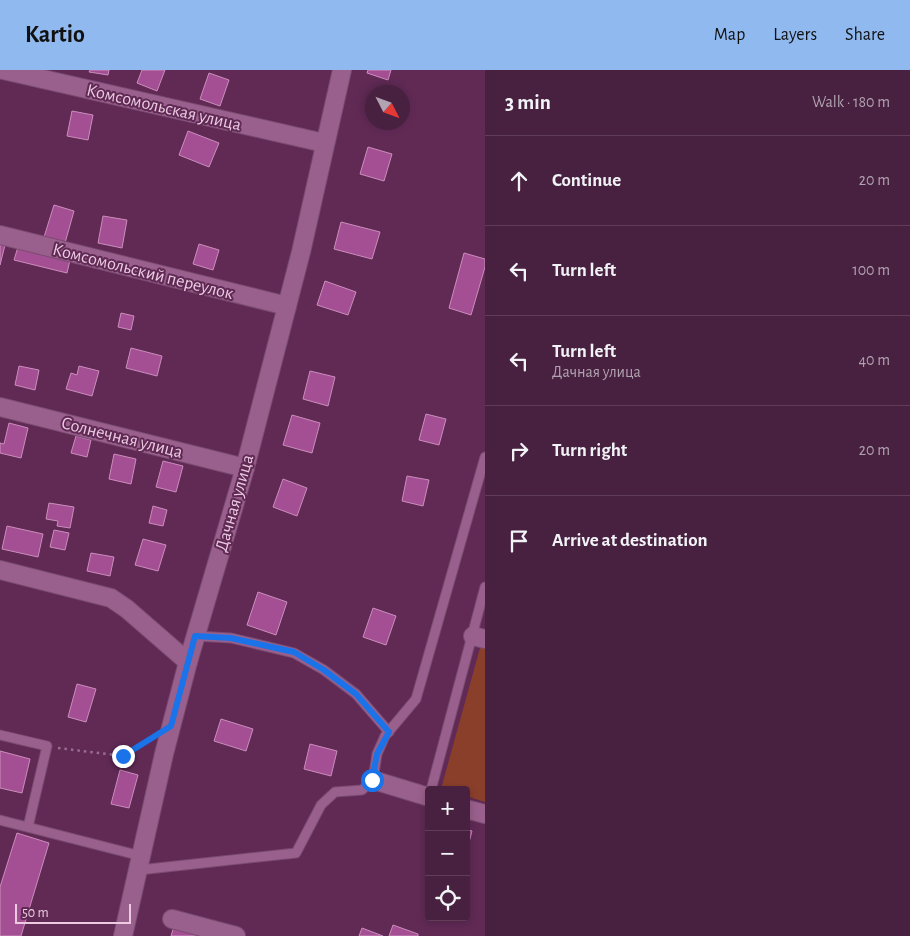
<!DOCTYPE html>
<meta charset="utf-8">
<style>
:root{--surface:#482040;--page:#4f2847;--text:#f1f3f6;--muted:#b1a3b1;--line:#603e59;--accent:#90b9f0}
body{margin:0;font-family:"Alegreya Sans",sans-serif;background:var(--page);color:var(--text)}
.controls{position:absolute;right:15px;bottom:15px;display:grid;overflow:hidden;border-radius:5px;box-shadow:0 2px 8px #0003}
.controls button{width:45px;height:45px;display:grid;place-items:center;padding:0;border:0;border-bottom:1px solid var(--line);background:var(--surface);color:var(--text);font:25px sans-serif}
.compass{position:absolute;left:365px;top:15px;width:45px;height:45px;border-radius:50%;background:var(--surface);box-shadow:0 2px 8px #0003;rotate:132deg}
.scale{position:absolute;left:15px;bottom:12px;width:116px;box-sizing:border-box;padding-left:5px;border:2px solid #ebcae2;border-top:0;font-size:14px;line-height:18px;white-space:nowrap;color:#ebcae2;-webkit-text-stroke:4px #602a55;paint-order:stroke}
.stop{position:absolute;width:15px;height:15px;margin:-11px;border:4px solid #1a73e8;border-radius:50%;background:#fff}
.stop.end{background:#1a73e8;border-color:#fff;box-shadow:0 1px 5px #0008}
.list{margin:0;padding:0;list-style:none}
h2{display:flex;justify-content:space-between;align-items:center;height:65px;margin:0;padding:0 20px;font-size:21px}
h2 small{font-size:16px;font-weight:400;color:var(--muted)}
.list li{display:grid;grid-template-columns:32px 1fr auto;gap:15px;align-items:center;box-sizing:border-box;height:90px;padding:0 20px;border-top:1px solid var(--line)}
.list b{display:block;font-size:19px;white-space:nowrap}
.list p{margin:0;font-size:16px;white-space:nowrap;color:var(--muted)}
.list em{font-size:16px;font-style:normal;color:var(--muted)}
.icon{flex:none;width:28px;height:28px;fill:none;stroke:currentColor;stroke-width:2;stroke-linecap:round;stroke-linejoin:round}
.map{position:relative;flex:none;width:485px;height:866px;overflow:hidden}
header{display:flex;align-items:center;gap:30px;box-sizing:border-box;height:70px;padding:0 25px;background:var(--accent);color:#111}
header strong{font-size:24px}
nav{display:flex;gap:28px;margin-inline-start:auto;font-size:18px}
main{display:flex}
aside{flex:1;background:var(--surface)}
.map>svg:first-child{display:block}
.green{fill:#8a3f2b}
.building{fill:#a44f93;stroke:#cb8dbc}
.lines{fill:none;stroke-linecap:round;stroke-linejoin:round}
.service-casing{stroke:#794b70;stroke-width:11}
.minor-casing{stroke:#794b70;stroke-width:20}
.path{stroke:#9a6d90;stroke-width:2.5;stroke-dasharray:2.5 4;stroke-linecap:butt}
.service{stroke:#9a608d;stroke-width:9}
.minor{stroke:#9a608d;stroke-width:18}
.route{stroke:#1a73e8;stroke-width:6}
.labels{text-anchor:middle;stroke-width:4;stroke-linejoin:round;paint-order:stroke}
.street-label{font-size:18px;fill:#ebcae2;stroke:#602a55}
</style>
<header>
<strong>Kartio</strong>
<nav><a>Map</a><a>Layers</a><a>Share</a></nav>
</header>
<main>
<div class="map">
<svg width="485" height="866" viewBox="0 0 485 866">
<rect width="100%" height="100%" fill="#602a55"/>
<polygon class="green" points="485,560 485,732 466,726 466,720 441,719"/>
<g class="building">
<polygon points="90,0 109,0 108,5 89,2"/>
<polygon points="142,0 165,0 157,21 137,13"/>
<polygon points="368,0 391,0 388,10 367,3"/>
<polygon points="209,3 229,10 220,36 200,29"/>
<polygon points="72,41 93,45 88,70 67,66"/>
<polygon points="188,61 219,73 209,97 179,85"/>
<polygon points="368,77 392,84 384,111 360,104"/>
<polygon points="54,135 74,141 65,173 44,167"/>
<polygon points="103,146 127,150 122,178 98,173"/>
<polygon points="341,152 380,162 372,189 334,179"/>
<polygon points="0,174 5,175 0,195"/>
<polygon points="199,174 219,180 213,200 193,194"/>
<polygon points="18,177 70,190 67,203 14,190"/>
<polygon points="464,183 485,189 485,197 471,245 449,238"/>
<polygon points="325,211 356,222 348,245 317,235"/>
<polygon points="121,243 134,246 131,260 118,257"/>
<polygon points="131,278 162,286 157,306 126,298"/>
<polygon points="19,296 39,300 35,320 15,315"/>
<polygon points="79,296 99,301 92,326 66,319 71,303 77,305"/>
<polygon points="310,301 335,307 328,336 303,329"/>
<polygon points="426,344 446,349 439,375 419,370"/>
<polygon points="292,345 320,353 312,383 283,375"/>
<polygon points="9,353 28,358 21,388 0,383 0,373 4,374"/>
<polygon points="76,366 91,370 87,387 71,383"/>
<polygon points="114,384 136,389 131,414 109,409"/>
<polygon points="163,391 183,396 176,422 156,417"/>
<polygon points="407,406 429,410 423,436 402,431"/>
<polygon points="283,409 307,418 297,446 273,437"/>
<polygon points="49,433 74,437 70,458 57,456 58,451 46,449"/>
<polygon points="153,436 167,440 163,456 149,453"/>
<polygon points="7,456 43,464 38,487 2,479"/>
<polygon points="54,460 69,463 65,480 50,477"/>
<polygon points="143,469 166,475 158,501 135,495"/>
<polygon points="91,483 114,487 110,506 87,501"/>
<polygon points="258,522 287,532 276,565 247,555"/>
<polygon points="373,538 396,546 386,575 363,567"/>
<polygon points="77,614 96,619 86,652 68,647"/>
<polygon points="221,649 253,659 246,681 214,671"/>
<polygon points="310,674 337,681 331,706 304,699"/>
<polygon points="0,681 30,689 22,723 0,718"/>
<polygon points="120,700 138,705 129,738 111,734"/>
<polygon points="466,759 472,761 466,784"/>
<polygon points="17,763 49,773 21,866 0,866 0,817"/>
<polygon points="393,855 418,864 418,866 389,866"/>
<polygon points="174,856 209,866 171,866"/>
<polygon points="362,858 383,866 359,866"/>
</g>
<g class="lines">
<g class="service-casing">
<g id="service">
<polyline points="195,566 231,568 294,583 324,600 356,624 389,662"/>
<polyline points="0,665 47,676 28,757"/>
<polyline points="431,720 485,517"/>
<polyline points="0,750 141,786"/>
<polyline points="139,800 296,783 321,735 335,722 362,720 373,710 377,684 385,666 416,629 485,387"/>
</g>
</g>
<g class="minor-casing">
<g id="minor">
<polyline points="3,0 324,73"/>
<polyline points="0,165 287,236"/>
<polyline points="0,337 245,398"/>
<polyline points="0,500 111,528 127,539 188,592"/>
<polyline points="473,566 485,569"/>
<polyline points="373,710 429,727"/>
<polyline points="466,739 485,744"/>
<polyline points="172,849 236,866"/>
<polyline points="123,866 164,684 188,592 245,398 301,182 342,0"/>
</g>
</g>
<polyline class="path" points="58,678 123,686 152,668"/>
<use href="#service" class="service"/>
<use href="#minor" class="minor"/>
</g>
<g class="lines">
<polyline class="route" points="123,686 171,656 195,566 231,568 294,582 324,600 356,624 389,662 377,684 372,710"/>
</g>
<g class="labels">
<g class="street-label">
<text transform="translate(164 37) rotate(13)" y="6">Комсомольская улица</text>
<text transform="translate(143 201) rotate(14)" y="6">Комсомольский переулок</text>
<text transform="translate(122 367) rotate(14)" y="6">Солнечная улица</text>
<text transform="translate(234 433) rotate(-74)" y="6">Дачная улица</text>
</g>
</g>
</svg>
<div class="controls">
<button>+</button>
<button>−</button>
<button><svg class="icon" aria-label="locate" viewBox="0 0 24 24"><circle cx="12" cy="12" r="6"/><path d="M12 2v4M12 18v4M2 12h4M18 12h4"/></svg></button>
</div>
<svg class="compass" viewBox="-18 -18 36 36"><path d="M0-13l5 13h-10z" fill="#e53935"/><path d="M0 13l5-13h-10z" fill="#b1a3b1"/></svg>
<div class="scale">50 m</div>
<div class="stop" style="left:372px;top:710px"></div>
<div class="stop end" style="left:123px;top:686px"></div>
</div>
<aside>
<h2>3 min<small>Walk · 180 m</small></h2>
<ul class="list">
<li><svg class="icon" aria-label="ahead" viewBox="0 0 24 24"><path d="M12 20V5M6 11l6-6 6 6"/></svg><div><b>Continue</b></div><em>20 m</em></li>
<li><svg class="icon" aria-label="left" viewBox="0 0 24 24"><path d="M17 20v-9H6M10 6l-5 5 5 5"/></svg><div><b>Turn left</b></div><em>100 m</em></li>
<li><svg class="icon" aria-label="left" viewBox="0 0 24 24"><path d="M17 20v-9H6M10 6l-5 5 5 5"/></svg><div><b>Turn left</b><p>Дачная улица</p></div><em>40 m</em></li>
<li><svg class="icon" aria-label="right" viewBox="0 0 24 24"><path d="M7 20v-9h11M14 6l5 5-5 5"/></svg><div><b>Turn right</b></div><em>20 m</em></li>
<li><svg class="icon" aria-label="arrive" viewBox="0 0 24 24"><path d="M6 21V4h12l-3 4 3 4H6"/></svg><div><b>Arrive at destination</b></div></li>
</ul>
</aside>
</main>
